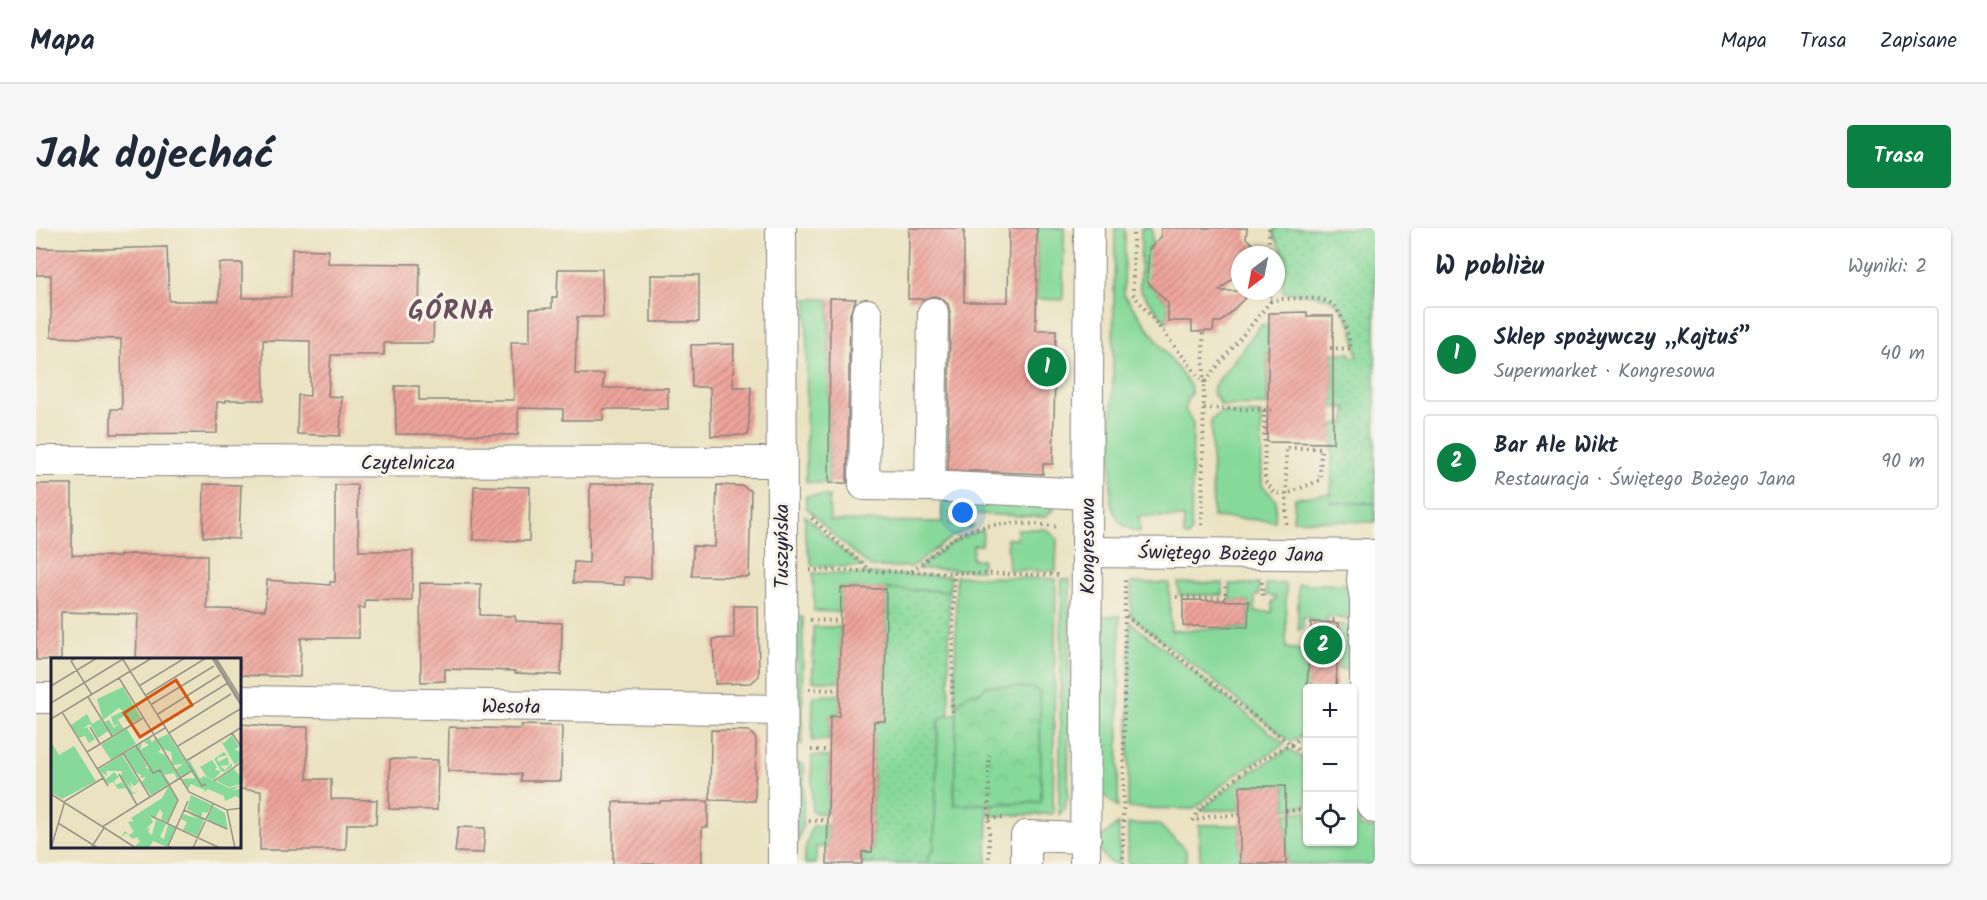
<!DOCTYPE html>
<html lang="pl">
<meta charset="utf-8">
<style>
:root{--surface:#fff;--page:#f6f6f7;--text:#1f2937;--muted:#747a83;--line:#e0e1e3;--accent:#0b8043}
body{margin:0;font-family:Kalam,sans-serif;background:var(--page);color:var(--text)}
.controls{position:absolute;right:18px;bottom:18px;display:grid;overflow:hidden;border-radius:6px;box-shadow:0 2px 4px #0004}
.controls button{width:54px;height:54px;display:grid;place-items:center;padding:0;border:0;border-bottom:2px solid var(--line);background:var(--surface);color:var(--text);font:30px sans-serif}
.compass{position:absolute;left:1195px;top:18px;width:54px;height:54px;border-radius:50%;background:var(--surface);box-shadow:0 2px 4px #0004;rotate:212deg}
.you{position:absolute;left:927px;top:285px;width:21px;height:21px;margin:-15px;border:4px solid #fff;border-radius:50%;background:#1a73e8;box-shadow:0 0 0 9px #1a73e833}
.badge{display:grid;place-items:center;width:39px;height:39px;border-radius:50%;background:var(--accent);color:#fff;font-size:20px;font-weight:700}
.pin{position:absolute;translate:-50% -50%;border:3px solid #fff;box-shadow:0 2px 6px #0006}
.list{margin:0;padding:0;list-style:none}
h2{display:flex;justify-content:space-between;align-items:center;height:78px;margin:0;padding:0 24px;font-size:26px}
h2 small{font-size:20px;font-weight:400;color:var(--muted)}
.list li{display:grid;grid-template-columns:39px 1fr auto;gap:18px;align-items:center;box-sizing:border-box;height:96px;margin:0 12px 12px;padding:0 12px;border:2px solid var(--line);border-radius:6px}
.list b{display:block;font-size:22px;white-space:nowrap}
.list p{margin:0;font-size:20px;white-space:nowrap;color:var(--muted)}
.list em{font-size:20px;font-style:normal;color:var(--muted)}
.icon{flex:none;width:33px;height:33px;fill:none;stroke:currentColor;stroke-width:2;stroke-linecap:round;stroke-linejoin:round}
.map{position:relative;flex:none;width:1339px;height:636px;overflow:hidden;border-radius:6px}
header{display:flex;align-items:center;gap:36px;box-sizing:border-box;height:84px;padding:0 30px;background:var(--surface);border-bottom:2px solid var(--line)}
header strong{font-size:28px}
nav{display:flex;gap:33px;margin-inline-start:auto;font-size:21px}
.intro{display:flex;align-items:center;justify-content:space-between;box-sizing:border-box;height:144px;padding:0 36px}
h1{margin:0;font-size:42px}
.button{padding:15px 27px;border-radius:6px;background:var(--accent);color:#fff;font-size:21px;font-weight:700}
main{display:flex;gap:36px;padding:0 36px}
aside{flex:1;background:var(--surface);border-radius:6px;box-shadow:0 2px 4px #0004}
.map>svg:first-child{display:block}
.grass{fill:#87d99a;stroke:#547e6a;stroke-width:1.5}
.park{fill:url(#park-crowns);stroke:#547e6a;stroke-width:1.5}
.garden{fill:url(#garden-dots);stroke:#547e6a;stroke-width:1.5}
.building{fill:url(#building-hatch)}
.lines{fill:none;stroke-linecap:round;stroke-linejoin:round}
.minor-casing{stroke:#86827e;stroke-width:32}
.path{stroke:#86827e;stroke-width:4;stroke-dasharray:1.5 4.5;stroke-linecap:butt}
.minor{stroke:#fff;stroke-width:30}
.labels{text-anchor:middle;stroke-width:6;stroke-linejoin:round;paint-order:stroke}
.street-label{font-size:20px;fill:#22223b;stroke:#f7f3e8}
.district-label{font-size:26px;font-weight:bold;letter-spacing:1.5px;fill:#6a505d;stroke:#f7f3e8}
.inset-road{fill:none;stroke:#9a958b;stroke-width:1.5}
.view{fill:#d45411;fill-opacity:0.15;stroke:#d45411;stroke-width:3}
.inset-edge{fill:none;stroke:#22223b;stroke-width:3}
</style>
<header>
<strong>Mapa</strong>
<nav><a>Mapa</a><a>Trasa</a><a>Zapisane</a></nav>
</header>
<div class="intro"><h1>Jak dojechać</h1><a class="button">Trasa</a></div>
<main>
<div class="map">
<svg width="1339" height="636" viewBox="0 0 1339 636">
<defs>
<pattern id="park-crowns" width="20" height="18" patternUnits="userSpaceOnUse" patternTransform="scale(1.5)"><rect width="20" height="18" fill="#87d99a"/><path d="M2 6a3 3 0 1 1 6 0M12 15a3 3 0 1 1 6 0" fill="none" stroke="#74ba86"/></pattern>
<pattern id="garden-dots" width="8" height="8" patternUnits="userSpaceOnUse" patternTransform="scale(1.5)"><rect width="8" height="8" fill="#87d99a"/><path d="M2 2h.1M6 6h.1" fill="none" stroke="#74ba86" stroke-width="1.8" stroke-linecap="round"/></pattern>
<pattern id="building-hatch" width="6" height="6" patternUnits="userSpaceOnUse" patternTransform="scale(1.5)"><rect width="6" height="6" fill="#efa49b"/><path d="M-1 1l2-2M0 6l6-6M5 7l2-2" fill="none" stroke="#c18580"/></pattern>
</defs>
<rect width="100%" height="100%" fill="#f7f3e8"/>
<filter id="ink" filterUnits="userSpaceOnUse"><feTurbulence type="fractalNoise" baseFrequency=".0167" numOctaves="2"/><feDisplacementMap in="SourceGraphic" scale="12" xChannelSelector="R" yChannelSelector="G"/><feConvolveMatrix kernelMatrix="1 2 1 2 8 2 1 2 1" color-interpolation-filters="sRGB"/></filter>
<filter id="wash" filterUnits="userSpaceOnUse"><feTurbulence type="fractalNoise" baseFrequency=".008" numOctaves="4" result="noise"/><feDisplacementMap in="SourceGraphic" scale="24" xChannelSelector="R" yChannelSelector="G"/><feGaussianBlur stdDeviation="1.35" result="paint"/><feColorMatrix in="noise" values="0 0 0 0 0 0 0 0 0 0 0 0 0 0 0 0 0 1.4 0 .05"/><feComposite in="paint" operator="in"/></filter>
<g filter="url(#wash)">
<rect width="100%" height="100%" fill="#eae2c0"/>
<g class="grass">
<polygon points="1001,0 1028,0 1027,72 1001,71"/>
<path d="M 1079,0 L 1089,0 L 1088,67 L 1155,159 L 1155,167 L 1151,171 L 1149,181 L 1157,195 L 1155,304 L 1152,309 L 1148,308 L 1148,290 L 1103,288 L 1104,304 C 1086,300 1079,291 1075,274 Z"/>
<polygon points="1105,0 1116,0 1116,18 1112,22 1120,31 1115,36 1111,37 1113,39 1113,55 1111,57 1115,57 1132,75 1132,93 1130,94 1104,62"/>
<polygon points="771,71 793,71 793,256 770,254"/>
<polygon points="1233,96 1232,115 1236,115 1232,125 1231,177 1186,178 1177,165 1178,158 1225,97"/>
<polygon points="1184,184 1225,186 1226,257 1240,272 1239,293 1177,289 1175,193"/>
<polygon points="1296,265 1296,275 1339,275 1339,294 1257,292 1259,270"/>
<polygon points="770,268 793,268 794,293 906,294 906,271 996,269 1018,281 1009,289 913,285 913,296 938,298 916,309 875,339 835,339 796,306 770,279"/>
<polygon points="769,287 800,318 828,339 776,338 769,309"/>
<polygon points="981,301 1010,301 1021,310 1020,343 973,342 971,311 981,311"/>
<path d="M 947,302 L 946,317 L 937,317 L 936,331 L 946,332 L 945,342 L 881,341 C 902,325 920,308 947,302 Z"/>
<polygon points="777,345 915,348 913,363 805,360 805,384 778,383"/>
<polygon points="920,348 1020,351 1017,586 955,588 956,576 1005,574 945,464 932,466 921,476 919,476"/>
<polygon points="1026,351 1034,352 1032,569 1028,581 1023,587"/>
<polygon points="1095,355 1133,355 1135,403 1212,399 1213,373 1194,373 1194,356 1223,356 1223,367 1219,367 1219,384 1236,384 1236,373 1239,372 1240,369 1230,367 1230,356 1250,356 1250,420 1273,423 1271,479 1271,504 1255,514 1095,388"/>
<polygon points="1142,355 1187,355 1187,367 1143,367"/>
<polygon points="1262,356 1321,356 1321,394 1299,389 1290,390 1290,395 1275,394 1275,390 1267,389 1267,401 1262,402"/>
<polygon points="1063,388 1084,388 1082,579 1062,562"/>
<polygon points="761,389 767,389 766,516 761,518"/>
<polygon points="1094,394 1249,516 1197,548 1158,581 1092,580"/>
<polygon points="1303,396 1322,401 1322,442 1301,441"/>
<rect x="777" y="399" width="27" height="54"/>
<polygon points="804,467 803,487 794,488 793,512 776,513 777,468"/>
<polygon points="921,484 918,576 952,576 951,636 892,636 892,628 898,622 902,492 913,485 914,488"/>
<polygon points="1253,521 1271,534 1271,578 1250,581 1249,558 1205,558 1204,582 1165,582 1205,550"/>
<polygon points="776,528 793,529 792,585 780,585 776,582"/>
<polygon points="761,535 768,537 767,597 761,616"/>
<polygon points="1317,580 1323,580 1324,599 1339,600 1339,636 1250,636 1250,585 1271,583 1272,614 1316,614"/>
<polygon points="1082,596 1084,636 1073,634 1061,620 1060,613"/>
<polygon points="1092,596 1122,596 1150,622 1150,636 1092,636"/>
<polygon points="792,597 792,619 780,619 780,636 769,636 769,623 775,600 778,598"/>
<polygon points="1163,597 1204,597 1204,636 1164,636"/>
</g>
<polygon class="park" points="951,458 997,460 1004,464 1005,574 918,577 921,476 932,466 945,464"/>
<g class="garden">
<path d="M 1238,0 L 1339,0 L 1339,275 L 1295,275 L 1297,196 L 1309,195 L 1311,180 L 1297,179 L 1297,125 L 1314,125 L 1316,129 L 1321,129 C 1319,109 1315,81 1294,71 C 1280,65 1262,66 1247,64 L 1246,23 L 1238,7 Z"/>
<polygon points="850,361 913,363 913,485 902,493 898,622 892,628 892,636 826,636 826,624 836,623 838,493 849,493"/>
</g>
<g id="blocks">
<g class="building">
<polygon points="873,0 928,0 928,74 972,74 973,0 1001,0 1000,102 1020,102 1017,236 1007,236 1007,246 912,242 914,85 912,76 905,70 897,68 888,71 872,71"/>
<polygon points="1125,0 1211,0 1210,10 1224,23 1220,27 1204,27 1204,43 1183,63 1216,63 1185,94 1178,94 1177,103 1156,104 1156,93 1132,93 1132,75 1111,53 1113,21 1125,9"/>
<polygon points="131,19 133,73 183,73 183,35 206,35 206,70 255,69 256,21 293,22 292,35 384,36 383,87 398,87 397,115 348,115 348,127 295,127 292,168 306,169 304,208 261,206 262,167 274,168 274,113 227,112 228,172 190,172 190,174 181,174 181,205 75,206 75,181 86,181 85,111 15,109 15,47 0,47 0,20 66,21"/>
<polygon points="522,41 566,41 567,89 541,89 539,146 568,146 567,160 632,160 632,181 567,181 567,192 527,192 527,181 482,180 482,207 360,206 359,158 383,158 383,172 478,172 475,114 494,114 494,81 516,80 516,69 521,69"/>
<rect x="615" y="47" width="48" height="47"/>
<polygon points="794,70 820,71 814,86 811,255 793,255"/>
<polygon points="1271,84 1271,88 1297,88 1297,215 1231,214 1233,85"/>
<polygon points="698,116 697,159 715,159 712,207 675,208 674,159 656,159 655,117"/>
<polygon points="0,256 36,256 36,327 84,329 84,327 95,326 171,327 171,381 229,382 231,352 294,357 294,354 299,354 299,257 321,257 323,323 377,323 376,373 329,372 329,380 323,380 323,410 265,410 264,449 204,447 204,432 100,432 102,386 25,384 25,432 0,432"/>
<polygon points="168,256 205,257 203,311 167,309"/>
<polygon points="554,256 616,256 615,350 588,349 588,357 537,355 538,334 553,335"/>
<polygon points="681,257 707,258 715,263 713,349 656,348 657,318 679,319"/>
<polygon points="438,258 494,259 493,313 437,312"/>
<polygon points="384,355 445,356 444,387 479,388 480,393 526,395 525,447 479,445 479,443 409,441 409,453 385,454"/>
<polygon points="805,360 850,361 849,493 838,493 836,624 826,624 826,636 791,636 794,488 803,488"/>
<polygon points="1147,372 1213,373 1212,399 1147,398"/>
<polygon points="698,378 722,378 723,448 715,455 679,456 677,411 698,410"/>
<polygon points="1275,394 1303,395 1300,460 1271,460"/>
<polygon points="204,496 230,498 230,499 272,499 271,551 295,551 295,571 341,572 340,596 311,596 310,622 224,622 225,563 204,561"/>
<polygon points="485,497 526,498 525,553 485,553 485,546 412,543 413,499 485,501"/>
<polygon points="675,502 713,503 720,511 719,573 674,572"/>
<polygon points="354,531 402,532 401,582 353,581"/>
<polygon points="1204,558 1249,558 1250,636 1204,636"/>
<polygon points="624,573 672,573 672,599 666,599 666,636 577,636 577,574 624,575"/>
<polygon points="422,599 449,600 447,625 419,624"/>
</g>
</g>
</g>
<g filter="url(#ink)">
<use href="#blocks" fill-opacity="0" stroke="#86827e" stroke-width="1.5"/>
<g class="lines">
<g class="minor-casing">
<g id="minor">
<polyline points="745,0 747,636"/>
<polyline points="831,86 828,257 894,258 1051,266"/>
<polyline points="0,233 745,234"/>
<polyline points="894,258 897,85"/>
<polyline points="1052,324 1339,327"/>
<polyline points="1329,326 1326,352 1329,372 1329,531 1334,574 1339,580"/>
<polyline points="0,470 16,470"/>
<polyline points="204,473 745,482"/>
<polyline points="990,636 990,608 1050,610"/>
<polyline points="1049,636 1053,0"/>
</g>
</g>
<g class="path">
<polyline points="1097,0 1097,66 1168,155 1167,101"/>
<polyline points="1233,0 1233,27"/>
<path d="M 1234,72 C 1249,71 1288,66 1298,78 C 1308,89 1312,106 1315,121 L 1293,120"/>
<polyline points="1168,180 1236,182"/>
<path d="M 1228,182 L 1229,253 L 1239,265 L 1251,266 L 1284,252 L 1285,220 L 1250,220 C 1250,246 1251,273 1250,299"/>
<polyline points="776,290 795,309 835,343"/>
<polyline points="1166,297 1168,155 1234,74 1234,63"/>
<polyline points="774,342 1022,347"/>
<path d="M 876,343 C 892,331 907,316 925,306 C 950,293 995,294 1022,299"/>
<polyline points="1226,354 1227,372"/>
<polyline points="1140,369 1190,370 1189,354"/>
<polyline points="1090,388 1272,530"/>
<polyline points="774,392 805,393"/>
<polyline points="1293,395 1294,392 1302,392"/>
<polyline points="773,461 804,462"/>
<polyline points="916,484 918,344"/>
<polyline points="775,522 793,522"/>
<polyline points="1250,583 1272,581"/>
<polyline points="1204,587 1173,588 1157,593 1164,580 1213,539 1272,506"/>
<polyline points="953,590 968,590"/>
<polyline points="773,593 792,592"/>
<polyline points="953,636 953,527"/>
<polyline points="1087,636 1089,352"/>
</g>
<use href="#minor" class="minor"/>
</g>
</g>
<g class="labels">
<g class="street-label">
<text x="372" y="241">Czytelnicza</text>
<text transform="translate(745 318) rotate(-90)" y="7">Tuszyńska</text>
<text transform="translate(1051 318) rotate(-90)" y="7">Kongresowa</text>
<text transform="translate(1195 325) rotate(1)" y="7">Świętego Bożego Jana</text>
<text transform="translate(475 478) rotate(1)" y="7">Wesoła</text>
</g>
<g class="district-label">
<text x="416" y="91">GÓRNA</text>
</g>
</g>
<g transform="translate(15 430)">
<rect width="190" height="190" fill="#eae2c0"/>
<path d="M 72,29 L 90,60 L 79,66 L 77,62 L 71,65 L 76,62 L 73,58 L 67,62 L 73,71 L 61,77 L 53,64 L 58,62 L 63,70 L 68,66 L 63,68 L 60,59 L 72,53 L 68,50 L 52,62 L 46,41 ZM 36,56 L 41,66 L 49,61 L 57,73 L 47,80 L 39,66 L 31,71 L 36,69 L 44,81 L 38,85 L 34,78 L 28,80 L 20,67 ZM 117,76 L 140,112 L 130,119 L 125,111 L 132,106 L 122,107 L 120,94 L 112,91 L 106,81 ZM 181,77 L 188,89 L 183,91 L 190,94 L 190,103 L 184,107 L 170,83 L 173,85 ZM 99,80 L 101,85 L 104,80 L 110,91 L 107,94 L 114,97 L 128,119 L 125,122 L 120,125 L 126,121 L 123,115 L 112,117 L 119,125 L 100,137 L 88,121 L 91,124 L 95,119 L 89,120 L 90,117 L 84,114 L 73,96 L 85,89 L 96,108 L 94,110 L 99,111 L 86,89 L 87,87 L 91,85 L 89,92 L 98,87 L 93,84 ZM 173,94 L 176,97 L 166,100 L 167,104 L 177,99 L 178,107 L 169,108 L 174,112 L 181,105 L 181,109 L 173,114 L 170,113 L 163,122 L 156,119 L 149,109 L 161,102 L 166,109 L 164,112 L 170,113 L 163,101 ZM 71,97 L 88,124 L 83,128 L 79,124 L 81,130 L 75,124 L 82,135 L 87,133 L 81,137 L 70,119 L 71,113 L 55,113 L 56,118 L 50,114 L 55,121 L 63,114 L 68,119 L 63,123 L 65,127 L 71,124 L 75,130 L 67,131 L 62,124 L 57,126 L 47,112 ZM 142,100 L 139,103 L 149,121 L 153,118 L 178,130 L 190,128 L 181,132 L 190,131 L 190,141 L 185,138 L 174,143 L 173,138 L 157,131 L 152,135 L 154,132 L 140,126 L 137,131 L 131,121 L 144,120 L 141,115 L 136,118 L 142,114 L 137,104 ZM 188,107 L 190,113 L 190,126 L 178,129 L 165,123 L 182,110 L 189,118 ZM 117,129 L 118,129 L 127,142 L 116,164 L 110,162 L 112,156 L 109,151 L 105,159 L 99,158 L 102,164 L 95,171 L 99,170 L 97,174 L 101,177 L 105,162 L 115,166 L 109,179 L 113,181 L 117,167 L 124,170 L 116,189 L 102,183 L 98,190 L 87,190 L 84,188 L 89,183 L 86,179 L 82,181 L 75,175 L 70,179 L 74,173 L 78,177 L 83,174 L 77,164 L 83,163 L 80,160 L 111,140 ZM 140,137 L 161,147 L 156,155 L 152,154 L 150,159 L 136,151 ZM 162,148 L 174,155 L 177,172 L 156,161 ZM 135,153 L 153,161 L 147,178 L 132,172 L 136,164 L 130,161 L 132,156 L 147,161 Z" fill="#87d99a"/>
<path d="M 76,71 L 85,86 L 60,102 L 50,87 Z" fill="#87d99a"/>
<path d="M 0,84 L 8,97 L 23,88 L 45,123 L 11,141 L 0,134 Z" fill="#87d99a"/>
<path class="inset-road" d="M 25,0 L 20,3 L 41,37M 71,0 L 151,128 L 155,126M 161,0 L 191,49M 163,0 L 191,46M 165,0 L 191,42M 68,20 L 138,134 L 176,152 L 191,150M 0,28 L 46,0M 88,28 L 134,0M 95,37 L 155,0M 37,39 L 61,78M 0,45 L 72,1M 101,46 L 163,8M 11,54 L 57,128M 107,56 L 169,17M 0,61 L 101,0M 112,65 L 177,25M 39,69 L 49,86M 118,75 L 180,36M 181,75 L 191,90M 85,88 L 102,115 L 109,112 L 127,142 L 116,166M 127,88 L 191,50M 36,94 L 92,60M 72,95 L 99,139M 135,103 L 191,69M 46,111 L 114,70M 68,116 L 86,147M 163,123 L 191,104M 0,136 L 85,190M 133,152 L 176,171M 176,152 L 184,190M 100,158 L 169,190M 7,165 L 47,190M 51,169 L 142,112M 0,190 L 14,143 L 52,120M 40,190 L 53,170M 121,190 L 117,188 L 137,143M 142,190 L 162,146"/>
<path class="view" d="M 125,22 L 141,47 L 89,79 L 73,55 Z"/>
<rect width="190" height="190" class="inset-edge"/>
</g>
</svg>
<div class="controls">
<button>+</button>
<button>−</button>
<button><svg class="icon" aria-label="locate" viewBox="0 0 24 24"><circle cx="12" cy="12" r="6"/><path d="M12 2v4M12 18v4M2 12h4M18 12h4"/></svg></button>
</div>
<svg class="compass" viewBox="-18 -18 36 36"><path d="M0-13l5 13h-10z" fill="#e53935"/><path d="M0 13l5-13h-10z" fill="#747a83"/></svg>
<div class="you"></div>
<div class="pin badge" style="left:1011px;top:139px">1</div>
<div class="pin badge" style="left:1287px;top:417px">2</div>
</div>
<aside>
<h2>W pobliżu<small>Wyniki: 2</small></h2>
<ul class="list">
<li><span class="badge">1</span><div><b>Sklep spożywczy „Kajtuś”</b><p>Supermarket · Kongresowa</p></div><em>40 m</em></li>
<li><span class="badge">2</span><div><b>Bar Ale Wikt</b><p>Restauracja · Świętego Bożego Jana</p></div><em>90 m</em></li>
</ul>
</aside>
</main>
